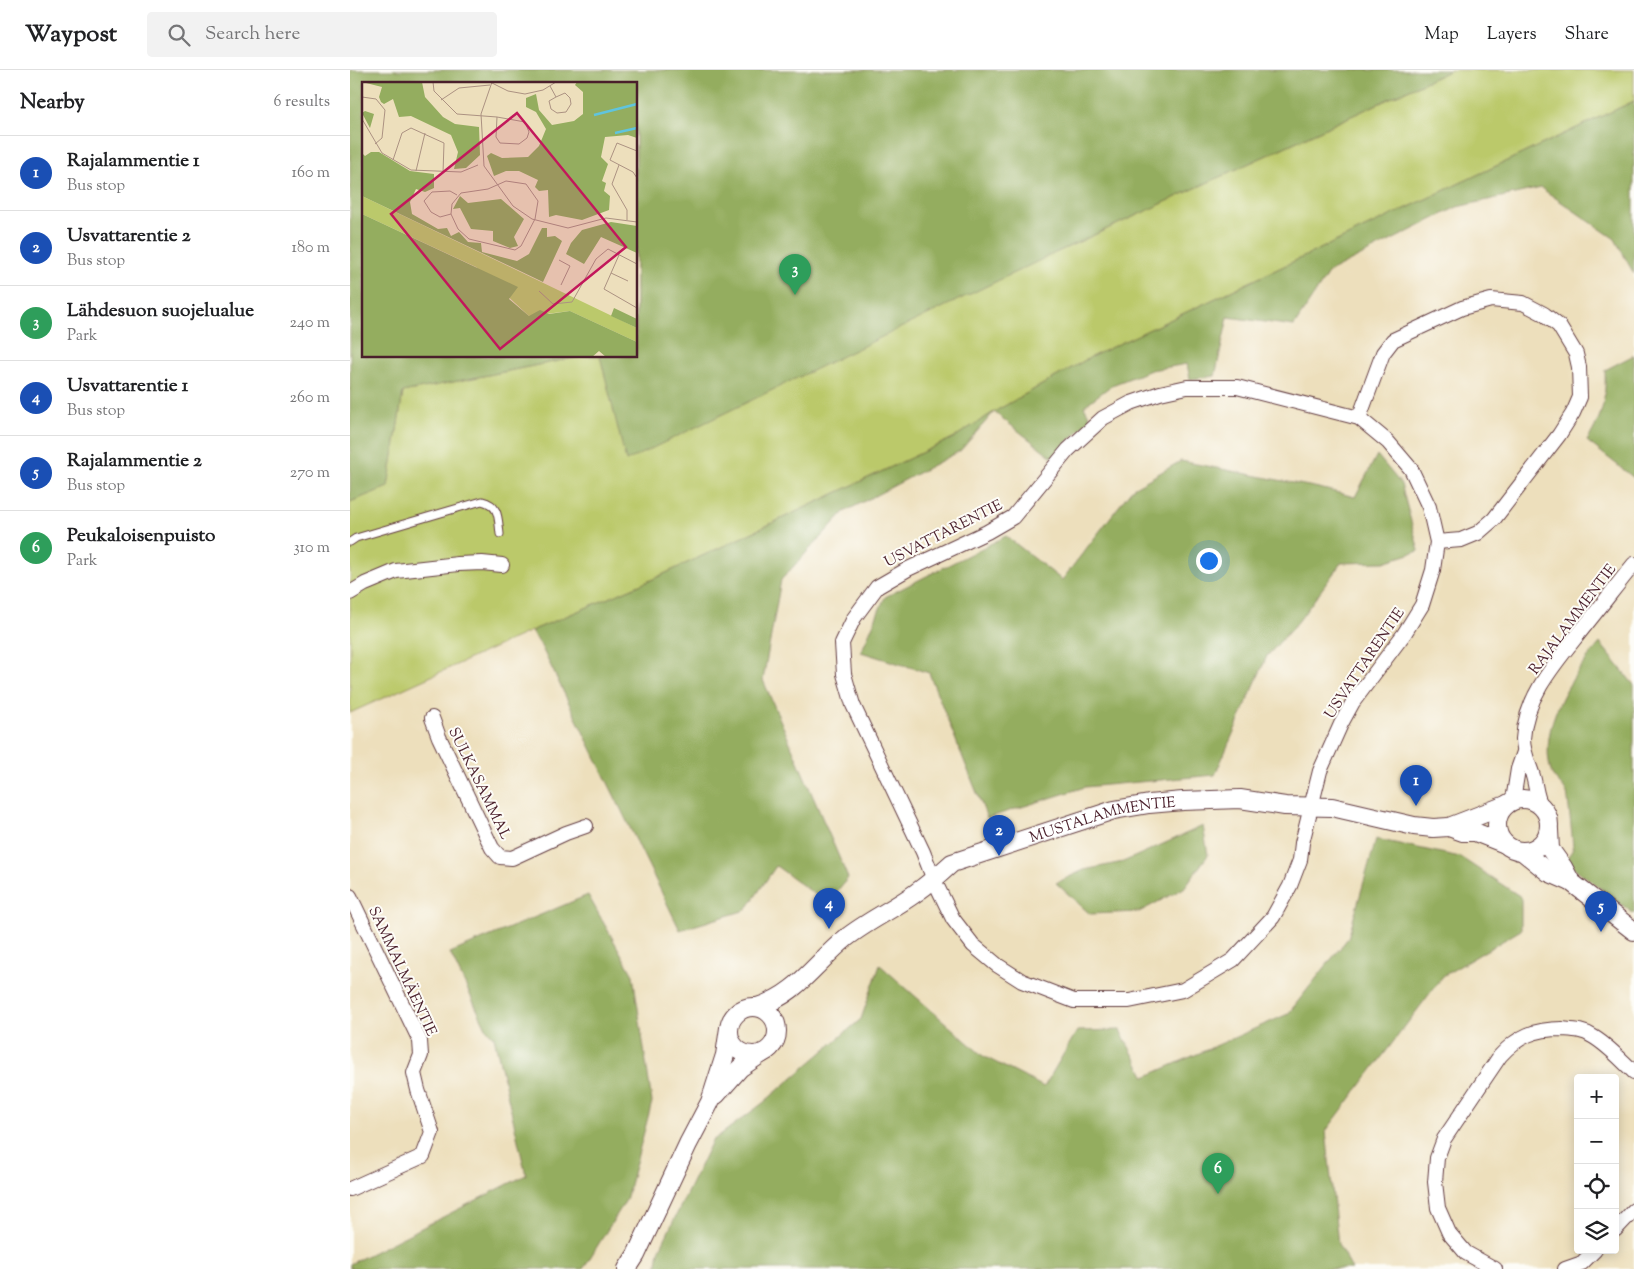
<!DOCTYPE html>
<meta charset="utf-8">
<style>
:root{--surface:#fff;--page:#f2f2f2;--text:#202124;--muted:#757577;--line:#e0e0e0;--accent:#1f6fb2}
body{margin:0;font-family:"Sorts Mill Goudy",serif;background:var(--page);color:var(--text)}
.controls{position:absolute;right:15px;bottom:15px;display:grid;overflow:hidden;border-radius:5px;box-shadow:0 2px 12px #0003}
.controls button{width:45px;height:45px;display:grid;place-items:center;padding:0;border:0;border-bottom:1px solid var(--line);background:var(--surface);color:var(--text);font:25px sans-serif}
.you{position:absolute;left:858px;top:490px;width:18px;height:18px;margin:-12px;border:4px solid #fff;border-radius:50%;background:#1a73e8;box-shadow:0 0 0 8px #1a73e833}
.badge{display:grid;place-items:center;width:32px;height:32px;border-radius:50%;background:var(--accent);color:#fff;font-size:16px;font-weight:700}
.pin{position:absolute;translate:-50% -41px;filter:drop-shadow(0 1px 2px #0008)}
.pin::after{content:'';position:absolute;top:26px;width:18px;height:15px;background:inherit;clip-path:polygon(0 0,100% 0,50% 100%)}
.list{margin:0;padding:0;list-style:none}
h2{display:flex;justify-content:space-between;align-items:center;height:65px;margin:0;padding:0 20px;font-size:21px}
h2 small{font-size:16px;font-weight:400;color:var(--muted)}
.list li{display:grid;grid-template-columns:32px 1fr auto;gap:15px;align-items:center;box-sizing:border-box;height:75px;padding:0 20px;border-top:1px solid var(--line)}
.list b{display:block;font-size:19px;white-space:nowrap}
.list p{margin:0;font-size:16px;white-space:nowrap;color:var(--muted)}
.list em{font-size:16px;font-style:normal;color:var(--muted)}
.icon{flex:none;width:28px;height:28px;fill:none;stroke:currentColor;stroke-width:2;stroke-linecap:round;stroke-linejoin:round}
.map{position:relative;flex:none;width:1284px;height:1199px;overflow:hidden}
header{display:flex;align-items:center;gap:30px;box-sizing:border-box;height:70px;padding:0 25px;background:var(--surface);border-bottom:1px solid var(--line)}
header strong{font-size:24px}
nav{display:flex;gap:28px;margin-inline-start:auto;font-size:18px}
.search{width:350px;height:45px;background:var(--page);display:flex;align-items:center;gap:12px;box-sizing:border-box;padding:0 18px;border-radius:5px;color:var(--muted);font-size:19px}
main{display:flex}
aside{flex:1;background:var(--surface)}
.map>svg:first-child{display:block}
.green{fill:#bbc96b;stroke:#82744b}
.forest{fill:#94ad5f;stroke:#6f6645}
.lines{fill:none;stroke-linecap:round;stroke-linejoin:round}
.service-casing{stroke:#623c41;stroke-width:9}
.minor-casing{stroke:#623c41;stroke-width:16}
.tertiary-casing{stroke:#623c41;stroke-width:20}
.service{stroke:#fff;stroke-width:7}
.minor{stroke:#fff;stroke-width:14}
.tertiary{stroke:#fff;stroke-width:18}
.labels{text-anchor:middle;stroke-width:4;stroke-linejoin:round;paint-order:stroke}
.street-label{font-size:15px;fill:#4a1f2b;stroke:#fdfcf7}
.inset-river{fill:none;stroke:#60c4dd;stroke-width:2.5}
.inset-road{fill:none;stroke:#ac9282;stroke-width:1}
.view{fill:#c2185b;fill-opacity:0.15;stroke:#c2185b;stroke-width:2.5}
.inset-edge{fill:none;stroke:#4a1f2b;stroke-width:2.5}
</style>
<header>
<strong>Waypost</strong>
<div class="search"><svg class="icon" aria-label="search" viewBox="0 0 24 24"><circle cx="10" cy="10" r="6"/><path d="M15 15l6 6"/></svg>Search here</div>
<nav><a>Map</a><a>Layers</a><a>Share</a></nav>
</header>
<main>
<aside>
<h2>Nearby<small>6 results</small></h2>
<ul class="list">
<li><span class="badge" style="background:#1a4fb4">1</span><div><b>Rajalammentie 1</b><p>Bus stop</p></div><em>160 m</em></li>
<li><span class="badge" style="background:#1a4fb4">2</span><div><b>Usvattarentie 2</b><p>Bus stop</p></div><em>180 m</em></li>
<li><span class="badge" style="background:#2e9e5b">3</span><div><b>Lähdesuon suojelualue</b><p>Park</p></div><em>240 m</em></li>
<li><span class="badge" style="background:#1a4fb4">4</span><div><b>Usvattarentie 1</b><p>Bus stop</p></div><em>260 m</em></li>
<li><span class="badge" style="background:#1a4fb4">5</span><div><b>Rajalammentie 2</b><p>Bus stop</p></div><em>270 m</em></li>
<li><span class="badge" style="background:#2e9e5b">6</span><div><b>Peukaloisenpuisto</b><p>Park</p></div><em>310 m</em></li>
</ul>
</aside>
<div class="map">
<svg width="1284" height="1199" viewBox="0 0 1284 1199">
<rect width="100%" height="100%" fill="#fdfcf7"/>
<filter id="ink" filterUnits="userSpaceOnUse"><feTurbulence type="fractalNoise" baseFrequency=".02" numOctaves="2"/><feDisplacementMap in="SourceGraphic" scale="10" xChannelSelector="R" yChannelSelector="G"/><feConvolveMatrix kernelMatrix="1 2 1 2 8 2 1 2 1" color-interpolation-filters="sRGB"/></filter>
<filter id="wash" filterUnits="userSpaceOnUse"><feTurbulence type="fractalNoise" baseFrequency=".0096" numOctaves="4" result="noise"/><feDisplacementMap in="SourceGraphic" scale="20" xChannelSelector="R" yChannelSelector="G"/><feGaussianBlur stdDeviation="1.12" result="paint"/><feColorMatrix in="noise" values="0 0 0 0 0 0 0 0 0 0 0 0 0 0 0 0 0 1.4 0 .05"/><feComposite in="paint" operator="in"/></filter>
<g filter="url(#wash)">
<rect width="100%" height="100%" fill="#eddfbc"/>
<polygon class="green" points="712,0 705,183 1101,0 1284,0 1284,31 741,287 644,342 603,368 299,511 181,561 0,643 0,432 38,416 53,322 233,286 286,286 286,14"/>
<g class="forest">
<polygon points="0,0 1101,0 705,183 276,391 250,286 286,286 286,14 14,14 14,286 233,286 53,322 38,417 0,432"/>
<polygon points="1284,31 1284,204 1265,169 1191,118 1107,137 979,202 944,256 878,247 865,306 840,309 837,294 801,300 762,315 734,336 741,349 702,387 644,342 610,381 494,442 431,510 413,610 498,808 477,833 426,796 396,840 330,860 190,574 181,561 299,511 603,368 644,342 741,287"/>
<path d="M 1284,285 L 1284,408 L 1237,371 C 1253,345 1256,330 1255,300 Z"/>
<polygon points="1027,385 1051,414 1069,481 1034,492 991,493 948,552 917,586 865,705 735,717 637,748 579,603 511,582 535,527 656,466 712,510 783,418 831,391 969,418 1005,427"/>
<path d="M 1250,573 L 1284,615 L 1284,844 L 1215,791 C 1217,787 1222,782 1223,778 C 1223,774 1218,727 1217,724 C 1214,716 1204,710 1201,702 C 1188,655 1221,607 1250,573 Z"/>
<polygon points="853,756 858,785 834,818 789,842 740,844 706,813 734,800 773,792"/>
<polygon points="1026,769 1110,787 1171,827 1171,860 1093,906 976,1061 988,1174 1002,1199 306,1199 309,1181 362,1071 413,1033 511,949 530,895 633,986 694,1017 727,961 770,960 795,1007 938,944 998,868"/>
<polygon points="238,825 283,905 302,1032 276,1130 233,1199 0,1199 0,1194 176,1105 144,967 136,958 100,883"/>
</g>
</g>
<g filter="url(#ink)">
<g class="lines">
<g class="service-casing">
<path id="service" d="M 0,472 L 6,468 L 132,431 C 150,435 148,449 150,464"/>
</g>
<g class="minor-casing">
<g id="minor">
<polygon points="837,317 887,317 1009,348 1038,372 1061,399 1079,437 1087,472 1083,500 1072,535 1054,564 1003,632 991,654 970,701 952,773 950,790 940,816 923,847 883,890 833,920 779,931 724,931 672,911 647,895 623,875 603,849 584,810 573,782 503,635 494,604 492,573 504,548 527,517 558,499 637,462 663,447 718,380 753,348 781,333 810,323"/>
<polyline points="1009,348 1033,283 1043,270 1112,238 1141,230 1173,233 1194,244 1209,256 1226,284 1229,297 1230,327 1223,343 1209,365 1144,449 1128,463 1111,470 1087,472"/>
<polyline points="0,523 15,514 46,501 108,494 132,493 152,495"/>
<polyline points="82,648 89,667 142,778 150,787 162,788 216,763 236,756"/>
<polyline points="1161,732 1164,724 1168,699 1174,682"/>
<path d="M 1191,735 C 1186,726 1186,716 1183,706 C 1179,693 1173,683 1173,669 C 1175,625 1209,589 1234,557 C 1251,536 1267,515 1284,494"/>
<polyline points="0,826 70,971 71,985 64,1003 68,1020 82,1062 73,1086 0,1119"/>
<polyline points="1265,1160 1284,1140"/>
<path d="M 1145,1199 L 1116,1183 L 1099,1163 L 1088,1138 L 1085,1112 L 1087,1088 L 1094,1069 L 1150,986 C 1168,966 1185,959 1212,959 C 1223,960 1233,960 1242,966 C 1258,975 1271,990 1284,1002"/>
<polyline points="1215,1199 1232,1193 1245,1180"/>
</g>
</g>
<g class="tertiary-casing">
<g id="tertiary">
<circle cx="1173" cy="755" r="26"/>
<polyline points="1099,757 1113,762 1125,762 1155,774"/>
<polyline points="1199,760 1200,779 1213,797 1221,812"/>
<polyline points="1172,781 1198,802 1221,812 1284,861"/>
<circle cx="403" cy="961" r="24"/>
<path id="s1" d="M 407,937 C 447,925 465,893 496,868 C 519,850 544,839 567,822 C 580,813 591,803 602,793 L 764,740 L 799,734 L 833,731 L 890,729 L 935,736 L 982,737 L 1064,756 L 1083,758 L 1099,757 L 1156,735"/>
<polyline points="366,1025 390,998 411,984"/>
<polyline points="277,1199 286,1185 338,1074 360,1032 375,985 379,958"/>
</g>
</g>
<use href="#service" class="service"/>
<use href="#minor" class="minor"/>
<use href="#tertiary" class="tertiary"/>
</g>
</g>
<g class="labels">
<g class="street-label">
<text transform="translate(593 463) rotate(-27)" y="5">USVATTARENTIE</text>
<text transform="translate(1222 549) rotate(-53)" y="5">RAJALAMMENTIE</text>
<text transform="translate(1014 593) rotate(-56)" y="5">USVATTARENTIE</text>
<text transform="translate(130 713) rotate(64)" y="5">SULKASAMMAL</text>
<text dy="5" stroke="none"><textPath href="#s1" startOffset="401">MUSTALAMMENTIE</textPath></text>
<text transform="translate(53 901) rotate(65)" y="5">SAMMALMÄENTIE</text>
</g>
</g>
<g transform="translate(12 12)">
<rect width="275" height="275" fill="#eddfbc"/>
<path d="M 0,114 L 275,246 L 275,260 L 208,229 L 167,234 L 114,185 L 0,132 Z" fill="#bbc96b"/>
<path d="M 0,0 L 60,0 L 63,15 L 81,35 L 93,42 L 117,45 L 118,73 L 104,86 L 92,87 L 96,70 L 89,53 L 49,34 L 37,35 L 31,17 L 22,22 L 19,20 L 17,15 L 20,5 ZM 215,0 L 275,0 L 275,56 L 266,53 L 243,55 L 239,75 L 246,82 L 240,99 L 244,101 L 242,109 L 248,114 L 247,128 L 220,138 L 194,133 L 187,135 L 186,108 L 177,109 L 173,105 L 176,98 L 157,89 L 144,89 L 132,94 L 125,74 L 129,71 L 140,76 L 166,75 L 177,64 L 184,47 L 174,30 L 164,25 L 164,16 L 174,12 L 177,28 L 190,43 L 212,39 L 221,32 L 221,10 L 213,3 ZM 3,29 L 12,32 L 8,46 L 0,31 ZM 9,70 L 17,70 L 48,89 L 72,92 L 72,106 L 63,110 L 54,107 L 48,120 L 50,132 L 76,147 L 85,146 L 89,154 L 97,150 L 106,160 L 119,161 L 120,170 L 155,179 L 167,172 L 180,146 L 185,146 L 185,155 L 193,154 L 200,159 L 181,200 L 0,114 L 0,71 L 3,74 ZM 98,114 L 106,121 L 139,117 L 162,137 L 152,155 L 156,164 L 148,166 L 131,159 L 131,149 L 109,147 L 98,126 L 91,127 ZM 0,132 L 156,205 L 147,217 L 167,234 L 178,228 L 187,232 L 208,229 L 275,260 L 275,275 L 244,275 L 237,269 L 230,275 L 0,275 ZM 249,140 L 275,144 L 275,171 L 239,155 L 222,182 L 204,172 L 209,161 L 220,148 ZM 252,226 L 275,237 L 275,246 L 249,234 Z" fill="#94ad5f"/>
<path class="inset-river" d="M 232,33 L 275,22M 253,51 L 275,46"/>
<path class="inset-road" d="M 71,0 L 72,9 L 95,32 L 135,35 L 134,55 L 138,61 L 157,62 L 165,56 L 167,50 L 163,40 L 135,35M 130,0 L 119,32 L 122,84 L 151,124 L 170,137 L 206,146M 130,1 L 146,9 L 163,12 L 181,8 L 194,0M 188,4 L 194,15 L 187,19 L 189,27 L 195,31 L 204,30 L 209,22 L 208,16 L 203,11 L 194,15M 0,15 L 14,17 L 23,28 L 20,56 L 13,62M 79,18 L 97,6 L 128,3M 0,37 L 20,71 L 49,88 L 99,90 L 116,83M 275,69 L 255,61 L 248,78 L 271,90 L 275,96M 31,78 L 40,51 L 49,46 L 82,61 L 81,91M 257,83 L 250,102 L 265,128 L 265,138M 54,89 L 63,51M 144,99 L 164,102 L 176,119 L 173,137 L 159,164 L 153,168 L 107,157 L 96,147 L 89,132 L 90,122 L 99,111 L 126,107 ZM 89,132 L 78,135 L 69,130 L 62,119 L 70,110 L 88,109 L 95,113M 206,146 L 244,136 L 275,140M 257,173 L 242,207 L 275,226M 197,178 L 208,184 L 199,203M 249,191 L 266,199M 177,209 L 191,222 L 210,220 L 234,177 L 246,167 L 275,182"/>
<path class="view" d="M 155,31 L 264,165 L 138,267 L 29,132 Z"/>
<rect width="275" height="275" class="inset-edge"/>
</g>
</svg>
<div class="controls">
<button>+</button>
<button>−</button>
<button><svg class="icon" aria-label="locate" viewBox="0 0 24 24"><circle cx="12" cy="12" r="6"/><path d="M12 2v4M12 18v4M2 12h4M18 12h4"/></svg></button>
<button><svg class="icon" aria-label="layers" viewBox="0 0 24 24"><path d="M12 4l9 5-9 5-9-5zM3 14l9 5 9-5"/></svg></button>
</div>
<div class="you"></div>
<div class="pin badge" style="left:1066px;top:736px;background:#1a4fb4">1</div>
<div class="pin badge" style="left:649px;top:786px;background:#1a4fb4">2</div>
<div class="pin badge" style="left:445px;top:225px;background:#2e9e5b">3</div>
<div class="pin badge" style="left:479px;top:859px;background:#1a4fb4">4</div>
<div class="pin badge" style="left:1251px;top:862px;background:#1a4fb4">5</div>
<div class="pin badge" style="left:868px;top:1124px;background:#2e9e5b">6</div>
</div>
</main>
